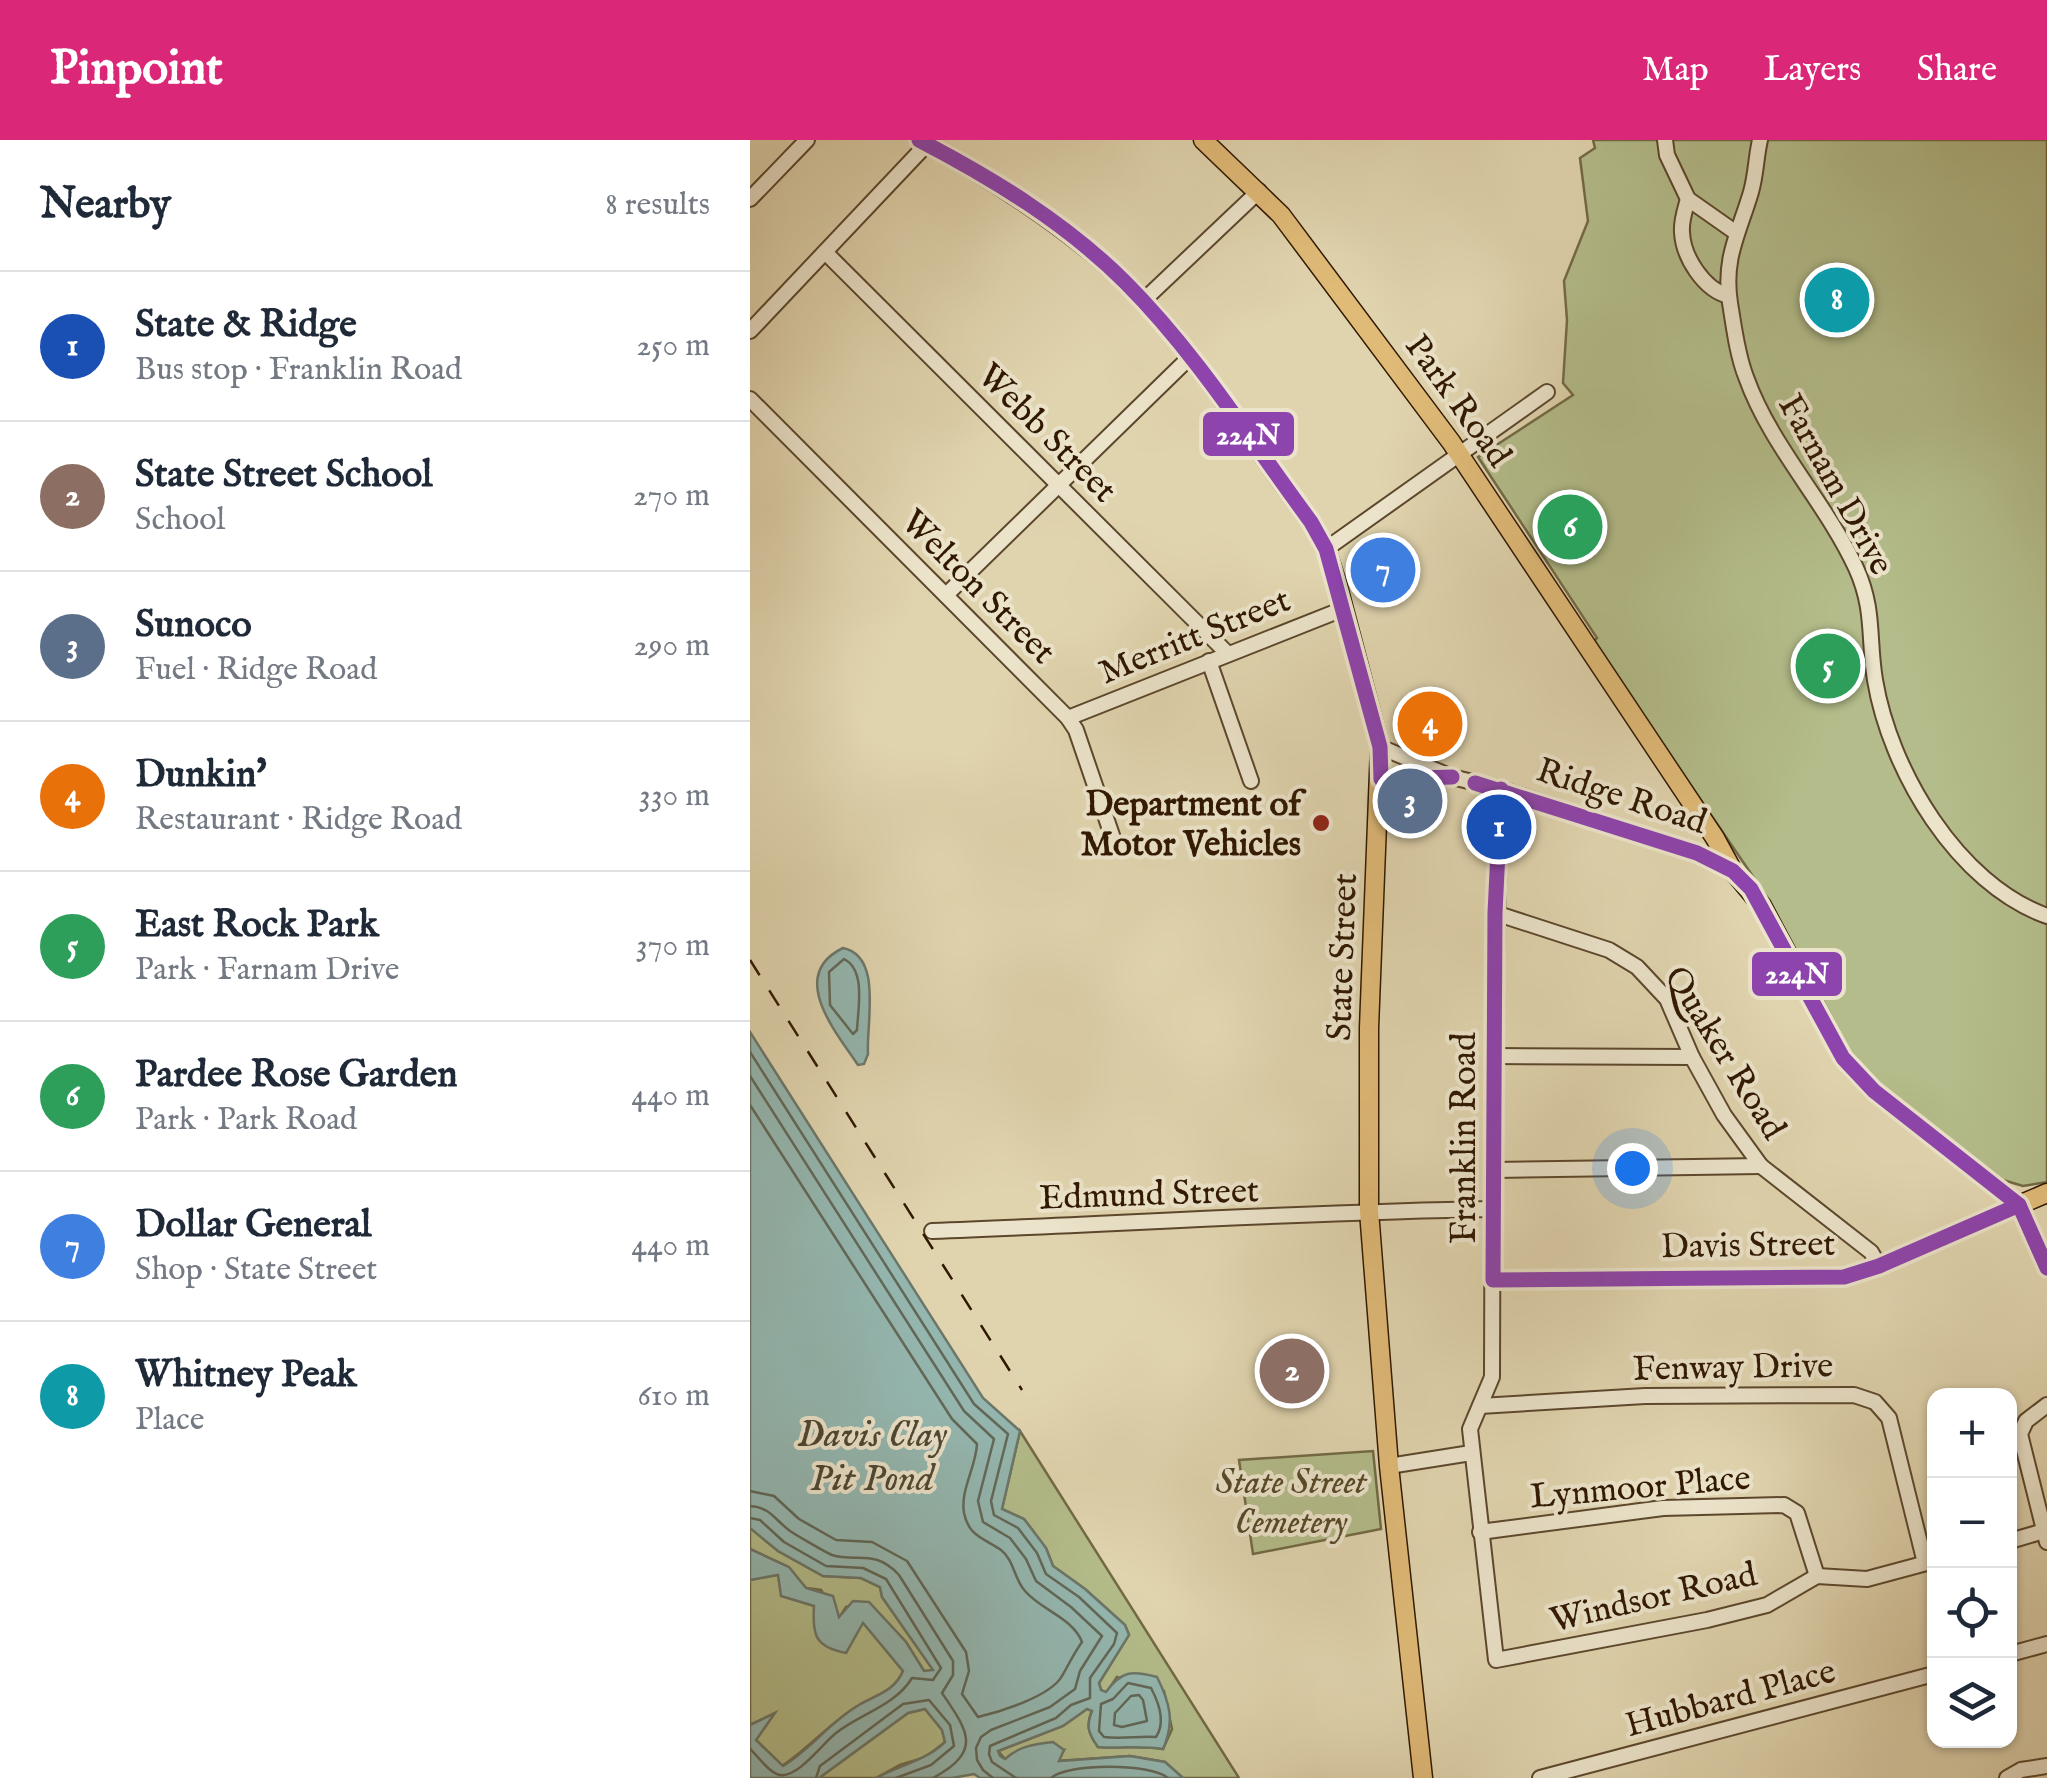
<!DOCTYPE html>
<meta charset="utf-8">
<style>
:root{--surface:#fff;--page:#f6f6f7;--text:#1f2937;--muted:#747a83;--line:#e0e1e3;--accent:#db2777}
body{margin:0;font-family:"IM FELL English",serif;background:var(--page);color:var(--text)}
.controls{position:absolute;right:30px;bottom:30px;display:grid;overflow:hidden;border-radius:20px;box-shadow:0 2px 8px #0004}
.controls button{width:90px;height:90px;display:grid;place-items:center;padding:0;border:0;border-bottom:2px solid var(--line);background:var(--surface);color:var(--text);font:50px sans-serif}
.you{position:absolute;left:882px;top:1028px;width:35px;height:35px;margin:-25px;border:8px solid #fff;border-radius:50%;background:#1a73e8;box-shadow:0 0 0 15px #1a73e833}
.badge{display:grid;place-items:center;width:65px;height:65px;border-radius:50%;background:var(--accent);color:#fff;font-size:32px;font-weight:700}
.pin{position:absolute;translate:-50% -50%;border:5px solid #fff;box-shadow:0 2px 10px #0006}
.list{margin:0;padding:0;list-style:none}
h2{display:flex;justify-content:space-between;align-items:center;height:130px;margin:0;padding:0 40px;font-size:42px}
h2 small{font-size:32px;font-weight:400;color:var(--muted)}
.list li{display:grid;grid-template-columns:65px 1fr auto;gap:30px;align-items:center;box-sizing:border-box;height:150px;padding:0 40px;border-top:2px solid var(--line)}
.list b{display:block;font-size:38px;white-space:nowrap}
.list p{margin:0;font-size:32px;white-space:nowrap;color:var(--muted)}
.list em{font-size:32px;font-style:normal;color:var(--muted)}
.icon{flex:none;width:55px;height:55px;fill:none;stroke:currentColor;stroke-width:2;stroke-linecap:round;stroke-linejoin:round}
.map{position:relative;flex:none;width:1297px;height:1638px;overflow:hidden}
header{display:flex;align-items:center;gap:60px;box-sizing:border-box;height:140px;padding:0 50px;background:var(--accent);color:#fff}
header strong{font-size:48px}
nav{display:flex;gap:55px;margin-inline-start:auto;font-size:35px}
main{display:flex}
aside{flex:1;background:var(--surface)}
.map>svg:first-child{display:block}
.green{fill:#b3bc8a;stroke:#726a45;stroke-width:2.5}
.water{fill:#94b7b0;stroke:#6c776a;stroke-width:2.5}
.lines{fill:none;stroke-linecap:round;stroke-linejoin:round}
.shore{stroke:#626858;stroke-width:2.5}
.minor-casing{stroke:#5c472c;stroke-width:18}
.major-casing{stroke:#301800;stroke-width:21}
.minor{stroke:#ebe3ca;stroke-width:14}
.major{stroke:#e0ba77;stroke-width:18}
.rail{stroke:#301800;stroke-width:2.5;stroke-dasharray:18 18;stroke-linecap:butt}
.bus-1-casing{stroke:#ebe3ca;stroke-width:22}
.bus-1{stroke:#8e44ad;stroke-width:15}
.poi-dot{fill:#8f2418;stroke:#ebe3ca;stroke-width:4}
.labels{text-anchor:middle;stroke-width:8;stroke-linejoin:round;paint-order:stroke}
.street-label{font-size:35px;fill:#301800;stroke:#ebe3ca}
.poi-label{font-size:35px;font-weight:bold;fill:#301800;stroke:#ebe3ca;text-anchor:end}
.park-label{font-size:35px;font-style:italic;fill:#574929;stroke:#ebe3ca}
.water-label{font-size:38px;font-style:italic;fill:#4e4835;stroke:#ebe3ca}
.line-badge{stroke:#ebe3ca;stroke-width:4}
.badge-label{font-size:28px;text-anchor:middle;font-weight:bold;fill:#fff}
</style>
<header>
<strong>Pinpoint</strong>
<nav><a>Map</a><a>Layers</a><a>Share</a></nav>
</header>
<main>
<aside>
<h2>Nearby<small>8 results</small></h2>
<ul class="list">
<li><span class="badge" style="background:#1a4fb4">1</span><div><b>State &amp; Ridge</b><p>Bus stop · Franklin Road</p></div><em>250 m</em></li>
<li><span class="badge" style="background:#8d6e63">2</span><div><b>State Street School</b><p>School</p></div><em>270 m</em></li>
<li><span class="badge" style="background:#5c6f8a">3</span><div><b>Sunoco</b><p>Fuel · Ridge Road</p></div><em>290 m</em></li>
<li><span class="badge" style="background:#e8710a">4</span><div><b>Dunkin'</b><p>Restaurant · Ridge Road</p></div><em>330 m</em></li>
<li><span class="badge" style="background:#2e9e5b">5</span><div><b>East Rock Park</b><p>Park · Farnam Drive</p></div><em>370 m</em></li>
<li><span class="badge" style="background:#2e9e5b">6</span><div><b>Pardee Rose Garden</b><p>Park · Park Road</p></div><em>440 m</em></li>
<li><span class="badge" style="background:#3f7fe0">7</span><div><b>Dollar General</b><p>Shop · State Street</p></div><em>440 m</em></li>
<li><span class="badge" style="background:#0f9aa8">8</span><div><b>Whitney Peak</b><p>Place</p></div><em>610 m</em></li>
</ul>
</aside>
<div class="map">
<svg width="1297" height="1638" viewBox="0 0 1297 1638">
<rect width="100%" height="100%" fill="#e0d4ae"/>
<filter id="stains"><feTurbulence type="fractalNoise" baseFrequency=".002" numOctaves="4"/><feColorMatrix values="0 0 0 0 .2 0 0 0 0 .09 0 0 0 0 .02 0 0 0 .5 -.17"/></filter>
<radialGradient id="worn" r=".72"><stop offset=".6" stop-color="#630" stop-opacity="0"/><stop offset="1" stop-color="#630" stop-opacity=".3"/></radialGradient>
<g class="green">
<polygon points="843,0 1297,0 1297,1042 1273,1046 1253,1040 1132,946 1095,906 1019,760 843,502 847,498 728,317 823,255 813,243 817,180 814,141 838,81 830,18 845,8"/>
<path d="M 270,1291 L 489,1638 L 433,1638 L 415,1622 L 380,1616 L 307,1621 L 314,1610 L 255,1619 L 248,1611 L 313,1586 L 337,1569 L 342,1570 C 336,1586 338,1593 348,1607 C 371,1609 391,1605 413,1609 L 422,1589 L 414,1551 L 367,1537 L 356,1553 L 351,1550 L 349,1543 L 379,1495 L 375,1485 L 335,1449 L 303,1426 L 296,1408 L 274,1379 L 252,1369 Z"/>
<polygon points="623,1311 631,1389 503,1414 489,1320"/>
<polygon points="0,1388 28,1411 73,1436 111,1438 130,1447 132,1457 184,1531 174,1531 156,1502 119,1463 96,1467 89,1478 71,1450 56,1448 38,1427 0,1409"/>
<path d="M 23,1435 L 28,1435 L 32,1456 L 65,1466 L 96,1512 L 113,1482 L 153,1531 C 145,1551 126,1555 109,1565 C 80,1582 60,1608 32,1626 L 6,1600 L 23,1574 L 0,1585 L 0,1440 Z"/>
<polygon points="175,1569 192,1590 195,1602 176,1617 150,1625 126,1638 69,1638 158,1573"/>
</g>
<g class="water">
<path d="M 93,808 C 133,816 116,883 118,914 L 114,924 L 108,925 C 86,892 37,835 93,808 Z"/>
<path d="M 0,892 L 233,1258 L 270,1291 L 252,1369 L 274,1379 L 296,1408 L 303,1426 L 335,1449 L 375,1485 L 379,1495 L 349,1543 L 351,1550 L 356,1552 C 371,1531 382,1530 407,1537 C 420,1563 425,1582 413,1609 C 391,1605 370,1609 348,1607 C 338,1593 336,1586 342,1571 L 337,1569 L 313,1586 L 248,1611 L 250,1616 L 255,1619 C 269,1606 285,1604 303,1602 L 314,1610 L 309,1621 L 380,1616 L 415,1622 L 433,1638 L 230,1638 L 224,1634 L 202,1638 L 126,1638 C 148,1626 177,1620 195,1602 L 192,1590 L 175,1569 L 158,1573 L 69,1638 L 0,1638 L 0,1585 L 25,1573 L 6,1600 L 33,1626 C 61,1609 80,1582 109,1565 C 126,1555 145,1551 153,1531 L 113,1483 L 96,1513 C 65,1507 62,1495 64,1466 L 31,1456 L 28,1435 L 0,1440 L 0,1409 L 39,1427 L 56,1448 L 83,1456 L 89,1477 L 103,1461 L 119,1462 L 156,1502 L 174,1531 L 183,1530 L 132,1457 L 130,1447 L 111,1438 L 73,1436 L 28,1411 L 0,1388 Z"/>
</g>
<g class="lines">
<g class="shore">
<path d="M 94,819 C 116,830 108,868 107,890 L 103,894 L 80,865 L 79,832 Z"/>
<polyline points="0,912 224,1264 258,1294 241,1361 244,1375 268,1388 287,1413 296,1434 329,1457 367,1493 364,1504 340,1538 340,1558 321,1565 306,1578 240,1606 239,1614 242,1622 266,1638"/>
<polyline points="0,936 214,1271 244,1299 228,1361 233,1382 260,1398 276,1419 286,1441 321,1467 352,1496 330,1531 325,1549 300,1567 241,1590 231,1597 226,1608 227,1620 233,1630 243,1638"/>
<path d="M 0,965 L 202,1279 L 227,1304 C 226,1327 210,1350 214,1373 C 219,1397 234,1398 251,1410 C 264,1420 264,1439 275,1451 C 291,1470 323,1478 332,1502 C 324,1513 319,1524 312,1536 C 301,1556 250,1572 228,1577 L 212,1554 L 219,1531 L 216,1512 L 157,1421 L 122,1402 L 86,1400 L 49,1379 L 24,1356 L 0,1351"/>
<path d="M 0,1366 C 20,1367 25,1380 40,1391 C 46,1395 75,1412 82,1415 C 107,1423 124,1408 149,1435 L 203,1521 L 203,1535 L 192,1553 C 218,1591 233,1611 183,1638"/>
<path d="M 0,1378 L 10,1380 L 34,1402 L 76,1426 L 113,1428 L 136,1439 L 191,1528 L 183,1540 L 162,1538 C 146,1565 110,1574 86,1593 C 73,1603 48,1638 30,1635 C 19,1633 8,1616 0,1609"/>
<path d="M 378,1543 L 401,1548 C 409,1563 416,1582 406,1597 C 389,1596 372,1599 354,1597 L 349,1591 L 351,1564 L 363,1559 Z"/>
<polygon points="389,1555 393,1560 397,1581 372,1587 364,1585 365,1573 381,1556"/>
<polyline points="66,1638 70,1626 153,1564 179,1560 200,1585 204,1606 181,1625 146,1638"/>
<path d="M 301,1638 C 318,1623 400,1623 418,1638"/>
</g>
<g class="minor-casing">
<g id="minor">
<polyline points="915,0 917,15 938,59 985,92"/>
<path d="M 1010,0 C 1006,17 1006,35 1001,52 C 989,93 973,118 980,163 C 984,187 987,214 996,237 C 1021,307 1075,361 1106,428 C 1125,470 1118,498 1125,540 C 1140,630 1207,744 1297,776"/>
<polyline points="0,59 57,0"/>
<path d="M 938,59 C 935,70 931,81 932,92 C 933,117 954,150 979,156"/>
<polyline points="75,112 478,514"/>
<polyline points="393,161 509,51"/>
<polyline points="0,191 177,4"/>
<polyline points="0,259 318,578 326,590 366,707"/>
<polyline points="576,409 797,252"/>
<polyline points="196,455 440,217"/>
<polyline points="459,521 501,641"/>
<polyline points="318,578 593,469"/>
<polyline points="630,607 702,637 751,649 947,713 983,730"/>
<polyline points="631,639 695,637"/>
<polyline points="751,649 743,916 742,1237 720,1289 746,1520 957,1480 1017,1465 1067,1436 1117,1439 1184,1421"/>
<polyline points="745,773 859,810 887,827 917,859 942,917 974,975 1011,1026 1121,1112 1129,1126"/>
<polyline points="743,916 942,917"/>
<polyline points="744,1030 1011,1026"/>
<path d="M 182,1091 C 369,1084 556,1072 742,1069"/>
<polyline points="743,1140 1094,1137 1129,1126 1269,1065"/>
<polyline points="1297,1265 1276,1281 1270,1294 1297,1402"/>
<polyline points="730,1266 895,1256 1104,1255 1125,1262 1139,1278 1175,1423"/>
<polyline points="639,1326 721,1313"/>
<polyline points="730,1392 913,1368 1034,1365 1047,1373 1067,1436"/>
<polyline points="1260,1401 1294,1391"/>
<polyline points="1260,1514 1297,1504"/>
<polyline points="790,1638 1184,1534"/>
<polyline points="1257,1638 1271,1630 1297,1626"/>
</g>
</g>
<g class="major-casing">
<g id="major">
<path d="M 169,0 C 235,33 319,88 372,139 C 445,210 499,300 561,382 L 576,409 L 588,447 L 630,607 L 619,888 L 619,1071 L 639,1326 L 673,1638"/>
<polyline points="453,0 531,75 701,302 965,698 983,731 1012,766 1093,918 1124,951 1269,1065 1297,1128"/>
<polyline points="1269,1065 1297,1053"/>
</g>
</g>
<use href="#minor" class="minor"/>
<use href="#major" class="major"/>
<polyline class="rail" points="0,820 272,1250"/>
<g class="bus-1-casing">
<g id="bus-1">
<path d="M 169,0 C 242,38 316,83 375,142 C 447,214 501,301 561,382 L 576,409 L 630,607 L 631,639 L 702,637"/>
<polyline points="725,643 947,713 983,731 1001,749 1093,918 1124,951 1269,1065 1297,1128"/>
<polyline points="751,649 745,773 743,1140 1094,1137 1129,1126 1269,1065"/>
</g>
</g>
<use href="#bus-1" class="bus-1"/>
</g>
<circle class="poi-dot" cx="571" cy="683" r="10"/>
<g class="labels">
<g class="street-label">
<text transform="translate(709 260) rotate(54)" y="12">Park Road</text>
<text transform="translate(298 292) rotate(45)" y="12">Webb Street</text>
<text transform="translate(1087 344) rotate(61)" y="12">Farnam Drive</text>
<text transform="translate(229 446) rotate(45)" y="12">Welton Street</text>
<text transform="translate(444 495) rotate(-22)" y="12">Merritt Street</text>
<text transform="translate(872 655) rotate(18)" y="12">Ridge Road</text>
<text transform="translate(591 817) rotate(-88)" y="12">State Street</text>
<text transform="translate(976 912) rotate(58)" y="12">Quaker Road</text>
<text transform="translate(713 998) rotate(-90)" y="12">Franklin Road</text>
<text transform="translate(399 1053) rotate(-2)" y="12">Edmund Street</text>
<text transform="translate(998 1104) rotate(-1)" y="12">Davis Street</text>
<text transform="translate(983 1226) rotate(-1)" y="12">Fenway Drive</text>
<text transform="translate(890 1346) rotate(-5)" y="12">Lynmoor Place</text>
<text transform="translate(903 1456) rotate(-13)" y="12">Windsor Road</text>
<text transform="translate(980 1557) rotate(-15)" y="12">Hubbard Place</text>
</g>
<g class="poi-label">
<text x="551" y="675">Department of<tspan x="551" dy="40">Motor Vehicles</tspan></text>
</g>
<g class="park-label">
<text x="541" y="1353">State Street<tspan x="541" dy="40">Cemetery</tspan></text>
</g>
<g class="water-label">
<text x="122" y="1306">Davis Clay<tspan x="122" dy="44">Pit Pond</tspan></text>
</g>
</g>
<g class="line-badge">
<rect x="451" y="270" width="95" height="48" rx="10" fill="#8e44ad"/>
<rect x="1000" y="810" width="94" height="48" rx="10" fill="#8e44ad"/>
</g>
<g class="badge-label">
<text x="498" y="304">224N</text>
<text x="1047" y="843">224N</text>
</g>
<rect width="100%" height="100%" filter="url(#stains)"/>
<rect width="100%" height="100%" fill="url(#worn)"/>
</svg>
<div class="controls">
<button>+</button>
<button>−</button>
<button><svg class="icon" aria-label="locate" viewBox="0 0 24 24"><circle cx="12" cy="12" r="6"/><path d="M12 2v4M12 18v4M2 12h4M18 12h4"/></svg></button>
<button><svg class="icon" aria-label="layers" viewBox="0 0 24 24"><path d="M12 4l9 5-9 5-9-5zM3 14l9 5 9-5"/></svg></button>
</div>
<div class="you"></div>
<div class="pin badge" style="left:749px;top:687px;background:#1a4fb4">1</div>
<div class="pin badge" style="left:542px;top:1231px;background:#8d6e63">2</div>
<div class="pin badge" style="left:660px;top:661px;background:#5c6f8a">3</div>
<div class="pin badge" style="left:680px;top:584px;background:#e8710a">4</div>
<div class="pin badge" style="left:1078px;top:526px;background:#2e9e5b">5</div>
<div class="pin badge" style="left:820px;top:387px;background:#2e9e5b">6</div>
<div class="pin badge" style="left:633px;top:430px;background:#3f7fe0">7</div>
<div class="pin badge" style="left:1087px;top:160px;background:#0f9aa8">8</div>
</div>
</main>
